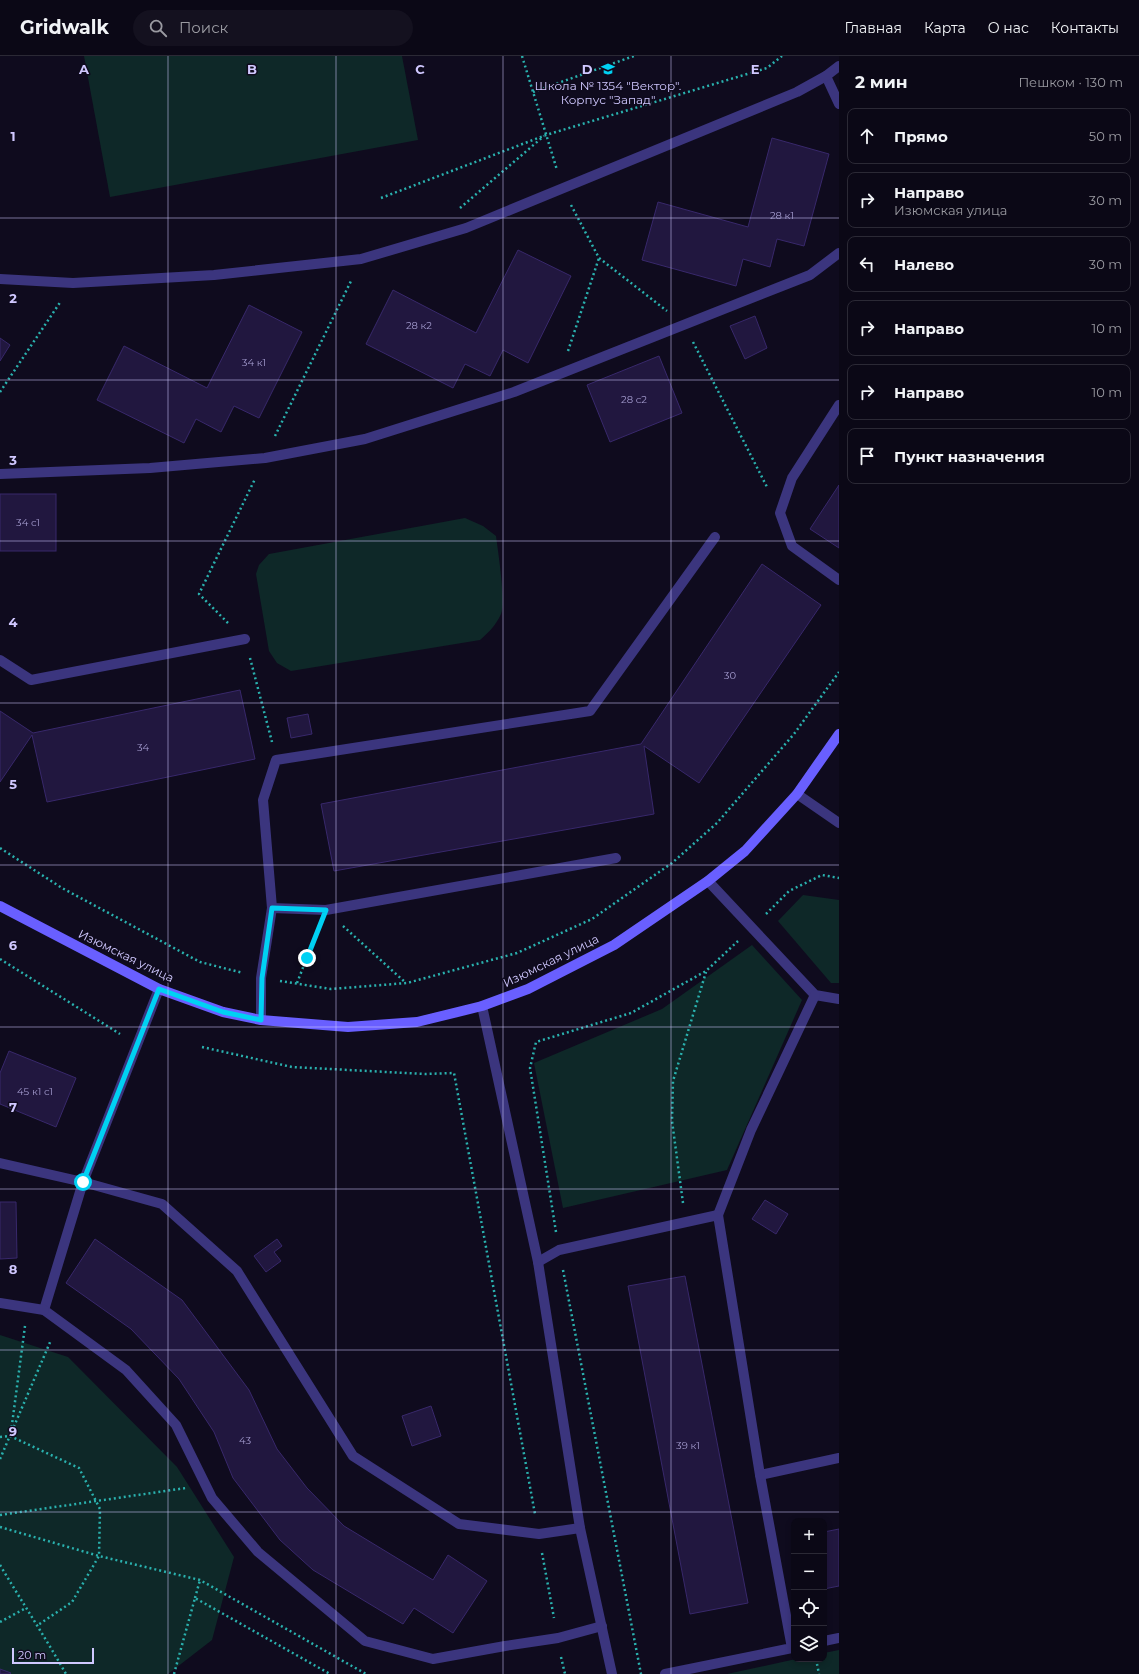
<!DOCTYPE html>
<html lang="ru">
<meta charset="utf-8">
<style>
:root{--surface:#0b0816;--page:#14111f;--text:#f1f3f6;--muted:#9a9aa1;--line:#2b2935}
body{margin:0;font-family:Montserrat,sans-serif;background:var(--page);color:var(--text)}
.controls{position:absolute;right:12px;bottom:12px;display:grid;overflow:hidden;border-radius:8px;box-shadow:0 2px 6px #0003}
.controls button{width:36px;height:36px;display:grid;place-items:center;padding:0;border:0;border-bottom:1px solid var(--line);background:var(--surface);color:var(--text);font:20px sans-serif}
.scale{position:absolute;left:12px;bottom:10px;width:82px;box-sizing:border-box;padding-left:4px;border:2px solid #d0c8ff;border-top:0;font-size:11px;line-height:14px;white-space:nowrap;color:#d0c8ff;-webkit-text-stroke:3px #0f0b1e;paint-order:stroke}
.stop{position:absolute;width:12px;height:12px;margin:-9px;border:3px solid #00d1f3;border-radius:50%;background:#fff}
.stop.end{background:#00d1f3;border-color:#fff;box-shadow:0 1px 4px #0008}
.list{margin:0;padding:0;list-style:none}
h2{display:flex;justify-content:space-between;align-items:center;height:52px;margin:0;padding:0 16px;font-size:17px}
h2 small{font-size:13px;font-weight:400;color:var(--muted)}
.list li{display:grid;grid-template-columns:26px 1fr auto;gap:12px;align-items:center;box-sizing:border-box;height:56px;margin:0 8px 8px;padding:0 8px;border:1px solid var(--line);border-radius:8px}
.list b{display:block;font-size:15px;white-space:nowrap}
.list p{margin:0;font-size:13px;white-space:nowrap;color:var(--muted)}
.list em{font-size:13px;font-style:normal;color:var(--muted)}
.icon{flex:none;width:22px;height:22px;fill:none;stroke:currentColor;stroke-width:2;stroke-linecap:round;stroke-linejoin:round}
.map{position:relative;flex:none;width:839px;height:1618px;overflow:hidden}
header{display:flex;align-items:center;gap:24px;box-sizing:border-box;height:56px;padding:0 20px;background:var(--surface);border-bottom:1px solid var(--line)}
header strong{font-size:19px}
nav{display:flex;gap:22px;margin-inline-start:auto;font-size:14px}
.search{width:280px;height:36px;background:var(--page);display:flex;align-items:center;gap:10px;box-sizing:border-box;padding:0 14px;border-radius:22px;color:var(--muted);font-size:15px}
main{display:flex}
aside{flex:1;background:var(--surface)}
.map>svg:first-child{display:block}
.green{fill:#0e2828}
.building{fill:#21173f;stroke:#38286b}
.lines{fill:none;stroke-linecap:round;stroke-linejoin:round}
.path{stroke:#2ab1ae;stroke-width:2.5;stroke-dasharray:2 3;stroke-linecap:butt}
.lane{stroke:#3b357e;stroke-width:10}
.street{stroke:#3b357e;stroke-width:10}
.secondary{stroke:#695fff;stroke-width:10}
.route{stroke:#00d1f3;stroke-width:5}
.grid{fill:none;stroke:#d0c8ff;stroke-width:1;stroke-opacity:0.55}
.labels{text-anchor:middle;stroke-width:3;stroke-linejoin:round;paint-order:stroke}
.number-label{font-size:10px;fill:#a49ccf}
.poi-label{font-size:12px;fill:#d0c8ff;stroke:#0f0b1e}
.street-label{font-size:12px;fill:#d0c8ff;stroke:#0f0b1e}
.grid-label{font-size:13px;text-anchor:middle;font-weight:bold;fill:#d0c8ff;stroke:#0f0b1e;stroke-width:3;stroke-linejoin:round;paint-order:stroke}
</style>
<header>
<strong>Gridwalk</strong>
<div class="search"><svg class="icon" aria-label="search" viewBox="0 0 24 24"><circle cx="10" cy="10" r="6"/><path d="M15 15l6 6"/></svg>Поиск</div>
<nav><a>Главная</a><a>Карта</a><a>О нас</a><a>Контакты</a></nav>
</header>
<main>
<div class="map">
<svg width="839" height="1618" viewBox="0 0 839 1618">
<rect width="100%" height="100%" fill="#0f0b1e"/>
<g class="green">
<polygon points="84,0 402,0 418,84 110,141"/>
<path d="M 465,462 L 483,470 L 496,480 C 498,495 506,547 501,558 C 496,569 489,576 480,584 L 291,615 L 277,607 L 269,595 L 256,518 L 259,509 L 269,498 Z"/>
<polygon points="803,839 839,844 839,927 831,927 778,865"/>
<polygon points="752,889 802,944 727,1114 563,1152 534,1007 662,953"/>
<polygon points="0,1279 68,1301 177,1411 234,1501 212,1584 168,1618 0,1618"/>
<polygon points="839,1594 839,1618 727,1618 796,1603 824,1603 824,1597"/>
</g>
<g class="building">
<polygon points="772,82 829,98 804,190 777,183 770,211 743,203 736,230 642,204 658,146 748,171"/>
<polygon points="518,194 571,220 528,307 503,294 490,320 465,308 453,332 366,288 393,234 476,277"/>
<polygon points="249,249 302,276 259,362 234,350 221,376 196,363 184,387 97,344 124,290 207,332"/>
<polygon points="755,260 767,292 745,303 730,270"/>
<polygon points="0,282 10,289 0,305"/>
<polygon points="659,300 682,357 610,386 587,329"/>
<polygon points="839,429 839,492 810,473"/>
<rect x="0" y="438" width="56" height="57"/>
<polygon points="762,508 821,549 699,727 644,690 654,758 334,815 321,748 641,688"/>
<polygon points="240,634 255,703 47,746 32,679 0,726 0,655 33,677"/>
<polygon points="308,658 312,678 291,682 287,662"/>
<polygon points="9,995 76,1022 56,1071 0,1048 0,1017"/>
<polygon points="765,1144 788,1158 776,1178 752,1163"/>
<polygon points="0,1146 16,1146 17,1202 0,1203"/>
<polygon points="95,1183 182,1244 249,1334 277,1393 307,1432 344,1470 433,1524 448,1499 487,1525 453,1577 414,1552 403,1568 313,1514 280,1484 233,1422 214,1376 179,1323 131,1273 66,1227"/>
<polygon points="277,1183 282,1190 274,1196 281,1205 266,1216 254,1200"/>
<polygon points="685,1220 748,1547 690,1558 628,1230"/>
<polygon points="431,1350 441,1380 412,1390 402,1360"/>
<polygon points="839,1473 839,1530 824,1533 824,1476"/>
<polygon points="0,1613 11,1617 10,1618 0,1618"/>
</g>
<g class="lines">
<g class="path">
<polyline points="522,0 557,114"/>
<polyline points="533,36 634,0"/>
<polyline points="381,142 546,79 767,12 782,0"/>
<polyline points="571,149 599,202 667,255"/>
<polyline points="460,152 544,80"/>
<polyline points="693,286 768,433"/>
<polyline points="568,295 599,202"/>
<polyline points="0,336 61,245"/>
<polyline points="275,380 352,223"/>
<polyline points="228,567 199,538 255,423"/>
<polyline points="250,602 272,686"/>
<polyline points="0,792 62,832 200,906 243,917"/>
<polyline points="766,858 789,835 822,819 839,822"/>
<polyline points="343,870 406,927"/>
<polyline points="0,903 120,978"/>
<polyline points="280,925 331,933 407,927 517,897 592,863 672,807 717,767 794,678 839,616"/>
<polyline points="297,927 318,873"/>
<polyline points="202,991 292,1011 425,1018 454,1017 535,1458"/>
<polyline points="683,1147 672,1065 673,1025 706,916"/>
<polyline points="556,1176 530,1012 536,986 631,957 706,915 738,885"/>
<polyline points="563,1214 641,1618"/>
<polyline points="11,1376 25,1270"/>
<polyline points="0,1381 10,1380 79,1412 100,1453 99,1500 72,1546 38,1569"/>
<polyline points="0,1403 51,1284"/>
<polyline points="0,1459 186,1432"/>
<polyline points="0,1471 99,1500 200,1524 366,1618"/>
<polyline points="542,1497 554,1562"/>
<path d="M 0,1509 C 22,1546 45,1581 66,1618"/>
<polyline points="195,1542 200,1524"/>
<polyline points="0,1566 26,1552"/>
<polyline points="561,1601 565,1618"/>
<polyline points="816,1603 819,1618"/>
<polyline points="174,1618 195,1542 330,1618"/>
</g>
<g class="lane">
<polyline points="826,20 839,48"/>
<polyline points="0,223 73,227 214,219 361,203 466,172 797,36 826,20 839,10"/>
<polyline points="839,349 792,422 780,457 792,490 839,524"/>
<polyline points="0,418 150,412 265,402 365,383 514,336 810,219 839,197"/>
<polyline points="0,604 31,624 245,583"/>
<polyline points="708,825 815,939 839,943"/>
<polyline points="272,852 326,854 616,802"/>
<polyline points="159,933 83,1126 44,1254 126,1314 176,1369 212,1442 258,1496 365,1585 433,1603 505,1590 558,1582 602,1570"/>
<polyline points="261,964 261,922 272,852 263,744 276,704 590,655 715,481"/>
<polyline points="0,1107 83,1126 162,1148 237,1215 353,1400 459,1468 539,1478 580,1472"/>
<polyline points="718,1159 751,1074 815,939"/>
<polyline points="538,1206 559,1194 718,1159 760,1419 792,1592 665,1618"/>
<polyline points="0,1247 44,1254"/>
<polyline points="760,1419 839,1402"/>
<polyline points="824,1585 839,1582"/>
</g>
<g class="street">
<polyline points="797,738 839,767"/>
<polyline points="482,950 538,1206 580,1472 612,1618"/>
</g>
<polyline class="secondary" points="0,850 159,933 223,956 261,964 348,971 417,966 482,950 528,933 614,889 708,825 745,795 797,738 839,678"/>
</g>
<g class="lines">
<polyline class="route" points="83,1126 159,933 223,956 261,964 262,922 272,852 326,854 307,902"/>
</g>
<path class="grid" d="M 168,0 L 168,1618M 336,0 L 336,1618M 503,0 L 503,1618M 671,0 L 671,1618M 0,162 L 839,162M 0,324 L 839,324M 0,485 L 839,485M 0,647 L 839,647M 0,809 L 839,809M 0,971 L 839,971M 0,1133 L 839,1133M 0,1294 L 839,1294M 0,1456 L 839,1456"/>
<defs>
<g id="school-bare" transform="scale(1.08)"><path d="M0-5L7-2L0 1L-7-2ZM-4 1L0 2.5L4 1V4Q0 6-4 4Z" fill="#00d1f3" stroke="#0f0b1e" stroke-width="2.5" paint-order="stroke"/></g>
</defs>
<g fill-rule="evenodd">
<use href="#school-bare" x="608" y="13"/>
</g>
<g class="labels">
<g class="number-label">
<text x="782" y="163">28 к1</text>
<text x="419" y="273">28 к2</text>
<text x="254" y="310">34 к1</text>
<text x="634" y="347">28 с2</text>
<text x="28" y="470">34 с1</text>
<text x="730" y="623">30</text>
<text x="143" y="695">34</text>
<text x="35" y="1039">45 к1 с1</text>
<text x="245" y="1388">43</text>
<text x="688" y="1393">39 к1</text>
</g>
<g class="poi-label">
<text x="608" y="34">Школа № 1354 "Вектор".<tspan x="608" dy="14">Корпус "Запад"</tspan></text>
</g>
<g class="street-label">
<text transform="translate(126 900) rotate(26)" y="4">Изюмская улица</text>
<text transform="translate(551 905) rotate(-26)" y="4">Изюмская улица</text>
</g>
</g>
<g class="grid-label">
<text x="84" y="18">A</text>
<text x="252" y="18">B</text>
<text x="420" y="18">C</text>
<text x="587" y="18">D</text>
<text x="755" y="18">E</text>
<text x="13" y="85">1</text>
<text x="13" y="247">2</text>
<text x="13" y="409">3</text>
<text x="13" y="571">4</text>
<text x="13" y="733">5</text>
<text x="13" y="894">6</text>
<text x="13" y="1056">7</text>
<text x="13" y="1218">8</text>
<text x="13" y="1380">9</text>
</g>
</svg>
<div class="controls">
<button>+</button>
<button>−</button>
<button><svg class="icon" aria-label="locate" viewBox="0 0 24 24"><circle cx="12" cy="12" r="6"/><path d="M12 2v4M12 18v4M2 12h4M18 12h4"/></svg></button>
<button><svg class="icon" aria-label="layers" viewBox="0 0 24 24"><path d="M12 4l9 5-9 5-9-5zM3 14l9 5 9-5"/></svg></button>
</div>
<div class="scale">20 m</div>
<div class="stop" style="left:83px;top:1126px"></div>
<div class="stop end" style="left:307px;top:902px"></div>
</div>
<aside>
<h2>2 мин<small>Пешком · 130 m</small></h2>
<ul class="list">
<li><svg class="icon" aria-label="ahead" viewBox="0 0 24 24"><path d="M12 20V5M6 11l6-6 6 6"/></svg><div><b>Прямо</b></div><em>50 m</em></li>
<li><svg class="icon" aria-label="right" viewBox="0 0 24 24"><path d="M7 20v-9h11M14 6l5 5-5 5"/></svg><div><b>Направо</b><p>Изюмская улица</p></div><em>30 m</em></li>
<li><svg class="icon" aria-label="left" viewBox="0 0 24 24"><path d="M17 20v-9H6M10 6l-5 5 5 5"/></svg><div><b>Налево</b></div><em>30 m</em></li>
<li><svg class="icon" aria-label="right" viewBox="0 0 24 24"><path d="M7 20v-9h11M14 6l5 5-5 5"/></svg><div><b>Направо</b></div><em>10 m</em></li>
<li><svg class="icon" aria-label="right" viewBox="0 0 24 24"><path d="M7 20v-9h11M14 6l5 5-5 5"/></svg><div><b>Направо</b></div><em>10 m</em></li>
<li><svg class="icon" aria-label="arrive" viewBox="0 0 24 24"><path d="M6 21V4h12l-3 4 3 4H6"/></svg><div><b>Пункт назначения</b></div></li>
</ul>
</aside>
</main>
